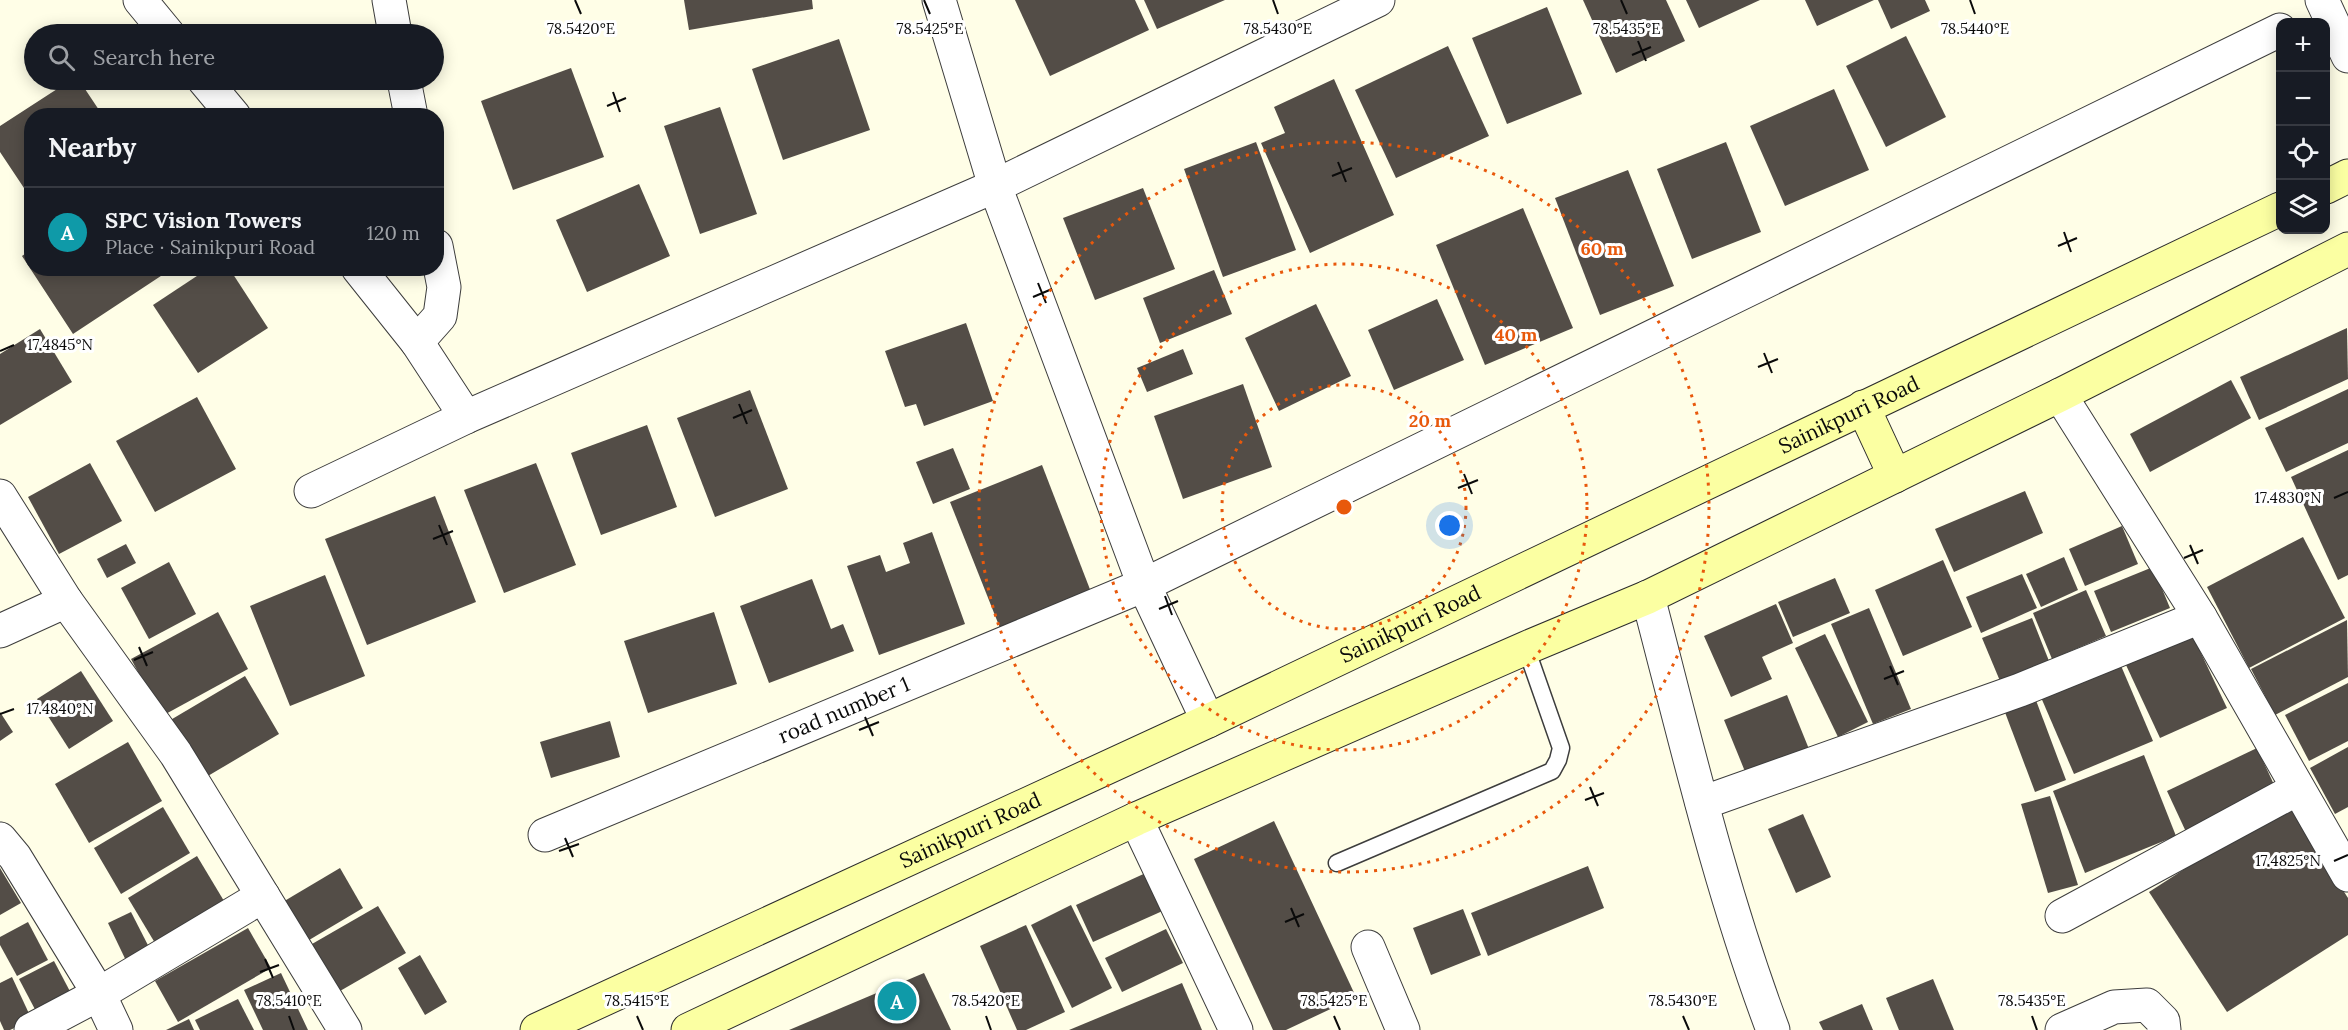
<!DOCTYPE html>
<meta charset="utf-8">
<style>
:root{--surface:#171b24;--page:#242831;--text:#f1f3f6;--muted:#9ea1a6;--line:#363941;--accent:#b45309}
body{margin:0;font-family:Lora,serif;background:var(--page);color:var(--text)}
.controls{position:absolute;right:18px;top:18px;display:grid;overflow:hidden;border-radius:12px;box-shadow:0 3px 15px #0003}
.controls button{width:54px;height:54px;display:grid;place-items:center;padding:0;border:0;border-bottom:2px solid var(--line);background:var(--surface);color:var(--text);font:30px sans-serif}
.you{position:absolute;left:1450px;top:526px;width:21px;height:21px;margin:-15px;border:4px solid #fff;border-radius:50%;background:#1a73e8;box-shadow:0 0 0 9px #1a73e833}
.badge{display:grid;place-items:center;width:39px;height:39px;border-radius:50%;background:var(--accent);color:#fff;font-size:20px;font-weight:700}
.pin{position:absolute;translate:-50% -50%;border:3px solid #fff;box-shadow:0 2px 6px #0006}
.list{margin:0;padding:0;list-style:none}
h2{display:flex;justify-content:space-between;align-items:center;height:78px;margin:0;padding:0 24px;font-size:26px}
h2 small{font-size:20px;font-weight:400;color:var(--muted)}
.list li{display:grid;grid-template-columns:39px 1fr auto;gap:18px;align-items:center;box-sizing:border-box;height:90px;padding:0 24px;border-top:2px solid var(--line)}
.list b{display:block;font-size:22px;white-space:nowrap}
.list p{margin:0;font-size:20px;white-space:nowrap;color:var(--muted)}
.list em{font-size:20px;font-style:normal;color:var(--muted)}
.icon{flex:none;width:33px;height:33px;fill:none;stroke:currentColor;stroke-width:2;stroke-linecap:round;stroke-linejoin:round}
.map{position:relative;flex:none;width:2348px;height:1030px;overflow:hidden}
.search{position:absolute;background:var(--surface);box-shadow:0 3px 15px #0003;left:24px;top:24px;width:420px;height:66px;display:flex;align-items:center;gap:15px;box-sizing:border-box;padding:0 21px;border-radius:33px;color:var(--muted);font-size:22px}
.panel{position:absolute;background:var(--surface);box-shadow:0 3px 15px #0003;left:24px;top:108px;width:420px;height:168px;border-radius:24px}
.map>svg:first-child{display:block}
.building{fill:#534d47}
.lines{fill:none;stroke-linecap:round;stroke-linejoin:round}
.lane-casing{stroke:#3d3d3d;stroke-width:19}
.street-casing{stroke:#3d3d3d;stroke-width:35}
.secondary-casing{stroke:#2c2c2c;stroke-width:35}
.lane{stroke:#fff;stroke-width:16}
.street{stroke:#fff;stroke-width:33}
.secondary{stroke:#fbffa2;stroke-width:33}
.ticks{fill:none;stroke:#0a0a0a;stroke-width:2}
.ring{fill:none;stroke:#e8590c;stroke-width:3;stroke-dasharray:3 6}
.labels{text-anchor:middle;stroke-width:6;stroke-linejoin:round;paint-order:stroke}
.street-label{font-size:21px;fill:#0a0a0a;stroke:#fff}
.ticks-label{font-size:15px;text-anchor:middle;fill:#0a0a0a;stroke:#fff;stroke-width:6;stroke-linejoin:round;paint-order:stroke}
.centre{fill:#e8590c;stroke:#fff;stroke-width:3}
.ring-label{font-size:18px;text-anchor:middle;font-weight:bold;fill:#e8590c;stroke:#fff;stroke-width:6;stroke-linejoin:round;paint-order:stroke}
</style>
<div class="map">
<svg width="2348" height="1030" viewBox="0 0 2348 1030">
<rect width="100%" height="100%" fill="#fffee7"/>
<g class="building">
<polygon points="684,0 812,0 813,9 689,30"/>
<polygon points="1015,0 1135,0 1149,30 1050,76"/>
<polygon points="1144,0 1225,0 1157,29"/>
<polygon points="1583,0 1666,0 1685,41 1616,73"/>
<polygon points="1686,0 1760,0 1699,28"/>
<polygon points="1805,0 1874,0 1817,26"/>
<polygon points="1878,0 1925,0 1930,11 1891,29"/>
<polygon points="1547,7 1582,94 1507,124 1472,38"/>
<polygon points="1906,36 1946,117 1886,147 1846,66"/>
<polygon points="839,39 870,130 783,160 752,69"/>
<polygon points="1448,46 1489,136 1396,178 1355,90"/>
<polygon points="571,68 604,157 513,190 481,101"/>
<polygon points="1334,79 1394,215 1310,253 1261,143 1285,133 1274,107"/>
<polygon points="71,80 79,80 103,116 32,116 32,200 0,152 0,126"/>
<polygon points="1834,89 1869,170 1785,206 1750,126"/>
<polygon points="720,107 757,214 700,234 664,126"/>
<polygon points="1256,142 1296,250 1223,277 1184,169"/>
<polygon points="1726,142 1761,232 1692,259 1657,169"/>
<polygon points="1628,170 1674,286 1600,315 1555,198"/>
<polygon points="639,184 670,256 587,292 556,220"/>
<polygon points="1143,188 1175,269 1095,300 1063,218"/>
<polygon points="1523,208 1573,328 1485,365 1436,245"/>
<polygon points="32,249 32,268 173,268 73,334 22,256"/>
<polygon points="209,268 229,268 268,328 198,373 153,305"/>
<polygon points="1214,270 1232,314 1160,343 1143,298"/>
<polygon points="1437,299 1464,360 1394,390 1368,330"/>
<polygon points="1316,304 1351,376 1279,411 1245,338"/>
<polygon points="966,323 993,401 924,426 916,404 905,407 885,351"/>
<polygon points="2347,328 2348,379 2259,420 2240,377"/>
<polygon points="40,329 72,382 0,425 0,354"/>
<polygon points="1183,349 1193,374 1147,392 1137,368"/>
<polygon points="2231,380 2251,418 2150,472 2130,434"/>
<polygon points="1243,384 1272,467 1183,499 1154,416"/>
<polygon points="2348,389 2348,443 2286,472 2265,428"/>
<polygon points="750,390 788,489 715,517 677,418"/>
<polygon points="197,397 236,469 155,512 116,441"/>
<polygon points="647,425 677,507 601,535 571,453"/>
<polygon points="953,448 970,489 933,504 916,462"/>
<polygon points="2348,450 2348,575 2338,580 2291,477"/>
<polygon points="90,463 122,521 59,554 28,497"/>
<polygon points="536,463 576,565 504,593 464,490"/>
<polygon points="1042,465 1091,592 1000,628 950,502"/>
<polygon points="2025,491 2043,533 1954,572 1935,529"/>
<polygon points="435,496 476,602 367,645 325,539"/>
<polygon points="2122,526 2138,564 2085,586 2069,549"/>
<polygon points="932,532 965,624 879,655 847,566 880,555 886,572 910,563 903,543"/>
<polygon points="2303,537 2345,618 2249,668 2207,587"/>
<polygon points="126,544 136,563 107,578 97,559"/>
<polygon points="2064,557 2078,590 2041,607 2026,574"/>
<polygon points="1943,560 1972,627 1903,656 1875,590"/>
<polygon points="169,562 196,614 149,639 121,588"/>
<polygon points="2153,567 2170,608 2111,632 2094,591"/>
<polygon points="2022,574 2037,608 1981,633 1966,597"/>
<polygon points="325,575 365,676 290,706 250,606"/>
<polygon points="1835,578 1850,613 1793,637 1778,602"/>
<polygon points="812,579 831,629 843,624 854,651 769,683 740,606"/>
<polygon points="2086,590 2106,636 2052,659 2033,613"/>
<polygon points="1776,604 1793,643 1762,657 1772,679 1731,697 1704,636"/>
<polygon points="1869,608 1911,709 1873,724 1831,624"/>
<polygon points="218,612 248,669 162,716 131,659"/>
<polygon points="714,612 737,684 648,713 624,641"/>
<polygon points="2032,618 2049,661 2000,681 1982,638"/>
<polygon points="2347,620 2348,677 2275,715 2251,669"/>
<polygon points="1825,634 1868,722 1838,737 1795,648"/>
<polygon points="2192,634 2227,708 2160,738 2126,665"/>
<polygon points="2119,661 2153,741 2074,774 2040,695"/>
<polygon points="81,671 113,721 69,749 37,699"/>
<polygon points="245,676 279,734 196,783 162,725"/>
<polygon points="2348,683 2348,741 2309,761 2285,715"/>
<polygon points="1787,695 1809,749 1746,774 1724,720"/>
<polygon points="2034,695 2066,780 2035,792 2003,707"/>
<polygon points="0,712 13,732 0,741"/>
<polygon points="610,721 620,757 551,778 540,742"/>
<polygon points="128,742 162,801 89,843 55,784"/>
<polygon points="2348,747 2348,807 2335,814 2310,768"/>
<polygon points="2257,748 2277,791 2187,834 2167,791"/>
<polygon points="2144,755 2176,836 2085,873 2053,791"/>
<polygon points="2050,796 2078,885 2048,893 2021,804"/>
<polygon points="2287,803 2348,898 2348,935 2227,1012 2149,892"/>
<polygon points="163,807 190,853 121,894 94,848"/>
<polygon points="1803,814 1831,877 1796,893 1768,829"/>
<polygon points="1274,821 1356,997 1286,1030 1273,1030 1194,859"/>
<polygon points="197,856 227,906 158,948 128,898"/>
<polygon points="1588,866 1604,908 1488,956 1471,913"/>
<polygon points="0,868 21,903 0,915"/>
<polygon points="340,868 363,908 299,946 276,906"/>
<polygon points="1150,871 1167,909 1093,942 1076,905"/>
<polygon points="1071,905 1112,988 1072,1008 1031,925"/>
<polygon points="378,906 406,953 340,991 312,944"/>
<polygon points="1463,909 1481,955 1431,975 1413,928"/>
<polygon points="131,912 154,957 130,969 108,923"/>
<polygon points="28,922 48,960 17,976 0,945 0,937"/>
<polygon points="1026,925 1065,1012 1026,1030 1017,1030 980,946"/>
<polygon points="248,928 271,968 178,1022 155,981"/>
<polygon points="1166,929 1183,963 1122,992 1105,958"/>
<polygon points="420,955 447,1002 425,1015 398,968"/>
<polygon points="54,961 74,999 39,1017 19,979"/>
<polygon points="281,973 308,1030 263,1030 244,990"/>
<polygon points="924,973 951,1030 789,1030"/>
<polygon points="12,977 32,1020 10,1030 4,1030 0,1021 0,983"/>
<polygon points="1933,979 1954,1030 1899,1030 1886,998"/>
<polygon points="1182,983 1202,1030 1069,1030"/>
<polygon points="238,999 254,1030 200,1030 195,1020"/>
<polygon points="1862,1004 1873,1030 1823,1030 1819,1022"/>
<polygon points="189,1019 194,1030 166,1030"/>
</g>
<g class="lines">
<g class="lane-casing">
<polyline id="lane" points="1337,863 1552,771 1558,760 1561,748 1526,648"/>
</g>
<g class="street-casing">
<g id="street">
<polyline points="140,0 168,34"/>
<polyline points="389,0 395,34"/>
<polyline points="939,0 995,186 1144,585 1208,721"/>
<polyline points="2322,0 2348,56"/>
<polyline points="204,80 234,116"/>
<polyline points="404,80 411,116"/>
<polyline points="358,268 417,342 466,417"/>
<polyline points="417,342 440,316 444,287 436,246"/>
<polyline points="2060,395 2200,617 2348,875"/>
<polyline points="311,491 466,417 995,186 1378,0"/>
<polyline points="0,496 66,601 176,754 345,1030"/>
<path d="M 1648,597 C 1686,742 1720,889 1773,1030"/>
<polyline points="0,631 66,601"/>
<polyline points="1702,803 2020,690 2200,617"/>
<polyline points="1136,819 1236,1030"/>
<path id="s1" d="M 545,835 L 1144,585 L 2280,30"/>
<polyline points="0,839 15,857 99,994 116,1030"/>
<polyline points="2062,916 2297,789"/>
<polyline points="1368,947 1403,1030"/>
<polyline points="31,1030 99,994 263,896"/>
<polyline points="2062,1030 2114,1007 2147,1005 2163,1021 2164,1030"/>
</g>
</g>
<g class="secondary-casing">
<g id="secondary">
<polyline points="2326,187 2348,176"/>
<polyline points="1863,407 1895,476"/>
<path id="s2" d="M 537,1030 L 1208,721 L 2280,209"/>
<polyline points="688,1030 1136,819 1526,648 1648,597 2060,395 2348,249"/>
</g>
</g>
<use href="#lane" class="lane"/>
<use href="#street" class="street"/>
<use href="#secondary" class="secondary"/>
</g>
<path class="ticks" d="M 575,0 L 581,14M 924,0 L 930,14M 1273,0 L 1278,14M 1621,0 L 1627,14M 1970,0 L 1975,14M 1638,41 L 1646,61M 1632,55 L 1651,47M 613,92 L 620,112M 607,106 L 626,98M 1338,162 L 1346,182M 1332,176 L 1352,168M 2064,232 L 2071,252M 2058,246 L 2077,238M 1038,283 L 1046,303M 1033,297 L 1052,289M 0,351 L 14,345M 1764,353 L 1772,373M 1758,367 L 1778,359M 739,404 L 747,424M 733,418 L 752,410M 1464,474 L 1472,494M 1458,488 L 1478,480M 2334,498 L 2348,492M 439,525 L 447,545M 433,539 L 453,531M 2190,545 L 2198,564M 2184,558 L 2203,550M 1165,596 L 1172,615M 1159,609 L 1178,601M 139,647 L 147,666M 134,660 L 153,652M 1890,666 L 1898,685M 1884,679 L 1904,671M 0,714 L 14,709M 865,717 L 873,736M 859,730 L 879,722M 1590,787 L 1598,806M 1585,800 L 1604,793M 565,838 L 573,857M 559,851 L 579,844M 2334,861 L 2348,855M 1291,908 L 1299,927M 1285,922 L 1304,914M 265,959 L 273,978M 260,972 L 279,965M 289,1016 L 294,1030M 637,1016 L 643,1030M 986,1016 L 991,1030M 1334,1016 L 1340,1030M 1683,1016 L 1689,1030M 2032,1016 L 2037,1030"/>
<g class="ring">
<circle cx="1344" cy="507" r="122"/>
<circle cx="1344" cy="507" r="243"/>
<circle cx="1344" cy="507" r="365"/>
</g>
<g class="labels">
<g class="street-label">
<text dy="7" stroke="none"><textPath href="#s2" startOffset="1449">Sainikpuri Road</textPath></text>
<text dy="7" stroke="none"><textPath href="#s2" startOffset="963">Sainikpuri Road</textPath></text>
<text dy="7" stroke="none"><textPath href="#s1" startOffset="324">road number 1</textPath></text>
<text dy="7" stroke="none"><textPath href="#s2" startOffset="477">Sainikpuri Road</textPath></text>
</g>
</g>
<g class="ticks-label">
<text x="581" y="34">78.5420°E</text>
<text x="930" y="34">78.5425°E</text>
<text x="1278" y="34">78.5430°E</text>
<text x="1627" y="34">78.5435°E</text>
<text x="1975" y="34">78.5440°E</text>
<text x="60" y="350">17.4845°N</text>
<text x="2288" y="503">17.4830°N</text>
<text x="60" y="714">17.4840°N</text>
<text x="2288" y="866">17.4825°N</text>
<text x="289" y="1006">78.5410°E</text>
<text x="637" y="1006">78.5415°E</text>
<text x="986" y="1006">78.5420°E</text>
<text x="1334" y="1006">78.5425°E</text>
<text x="1683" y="1006">78.5430°E</text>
<text x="2032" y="1006">78.5435°E</text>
</g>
<circle cx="1344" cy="507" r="9" class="centre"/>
<g class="ring-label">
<text x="1602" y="255">60 m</text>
<text x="1516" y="341">40 m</text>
<text x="1430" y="427">20 m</text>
</g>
</svg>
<div class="controls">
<button>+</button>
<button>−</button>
<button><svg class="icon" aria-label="locate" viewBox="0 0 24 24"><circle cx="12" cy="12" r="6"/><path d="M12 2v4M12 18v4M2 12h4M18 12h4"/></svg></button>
<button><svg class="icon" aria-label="layers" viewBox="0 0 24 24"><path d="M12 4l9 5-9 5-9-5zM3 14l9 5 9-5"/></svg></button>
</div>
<div class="you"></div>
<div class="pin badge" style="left:897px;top:1001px;background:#0f9aa8">A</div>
<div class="search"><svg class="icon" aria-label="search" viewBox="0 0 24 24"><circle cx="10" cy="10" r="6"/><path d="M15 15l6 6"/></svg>Search here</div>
<section class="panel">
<h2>Nearby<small></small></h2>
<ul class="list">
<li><span class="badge" style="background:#0f9aa8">A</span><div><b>SPC Vision Towers</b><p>Place · Sainikpuri Road</p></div><em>120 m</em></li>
</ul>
</section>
</div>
